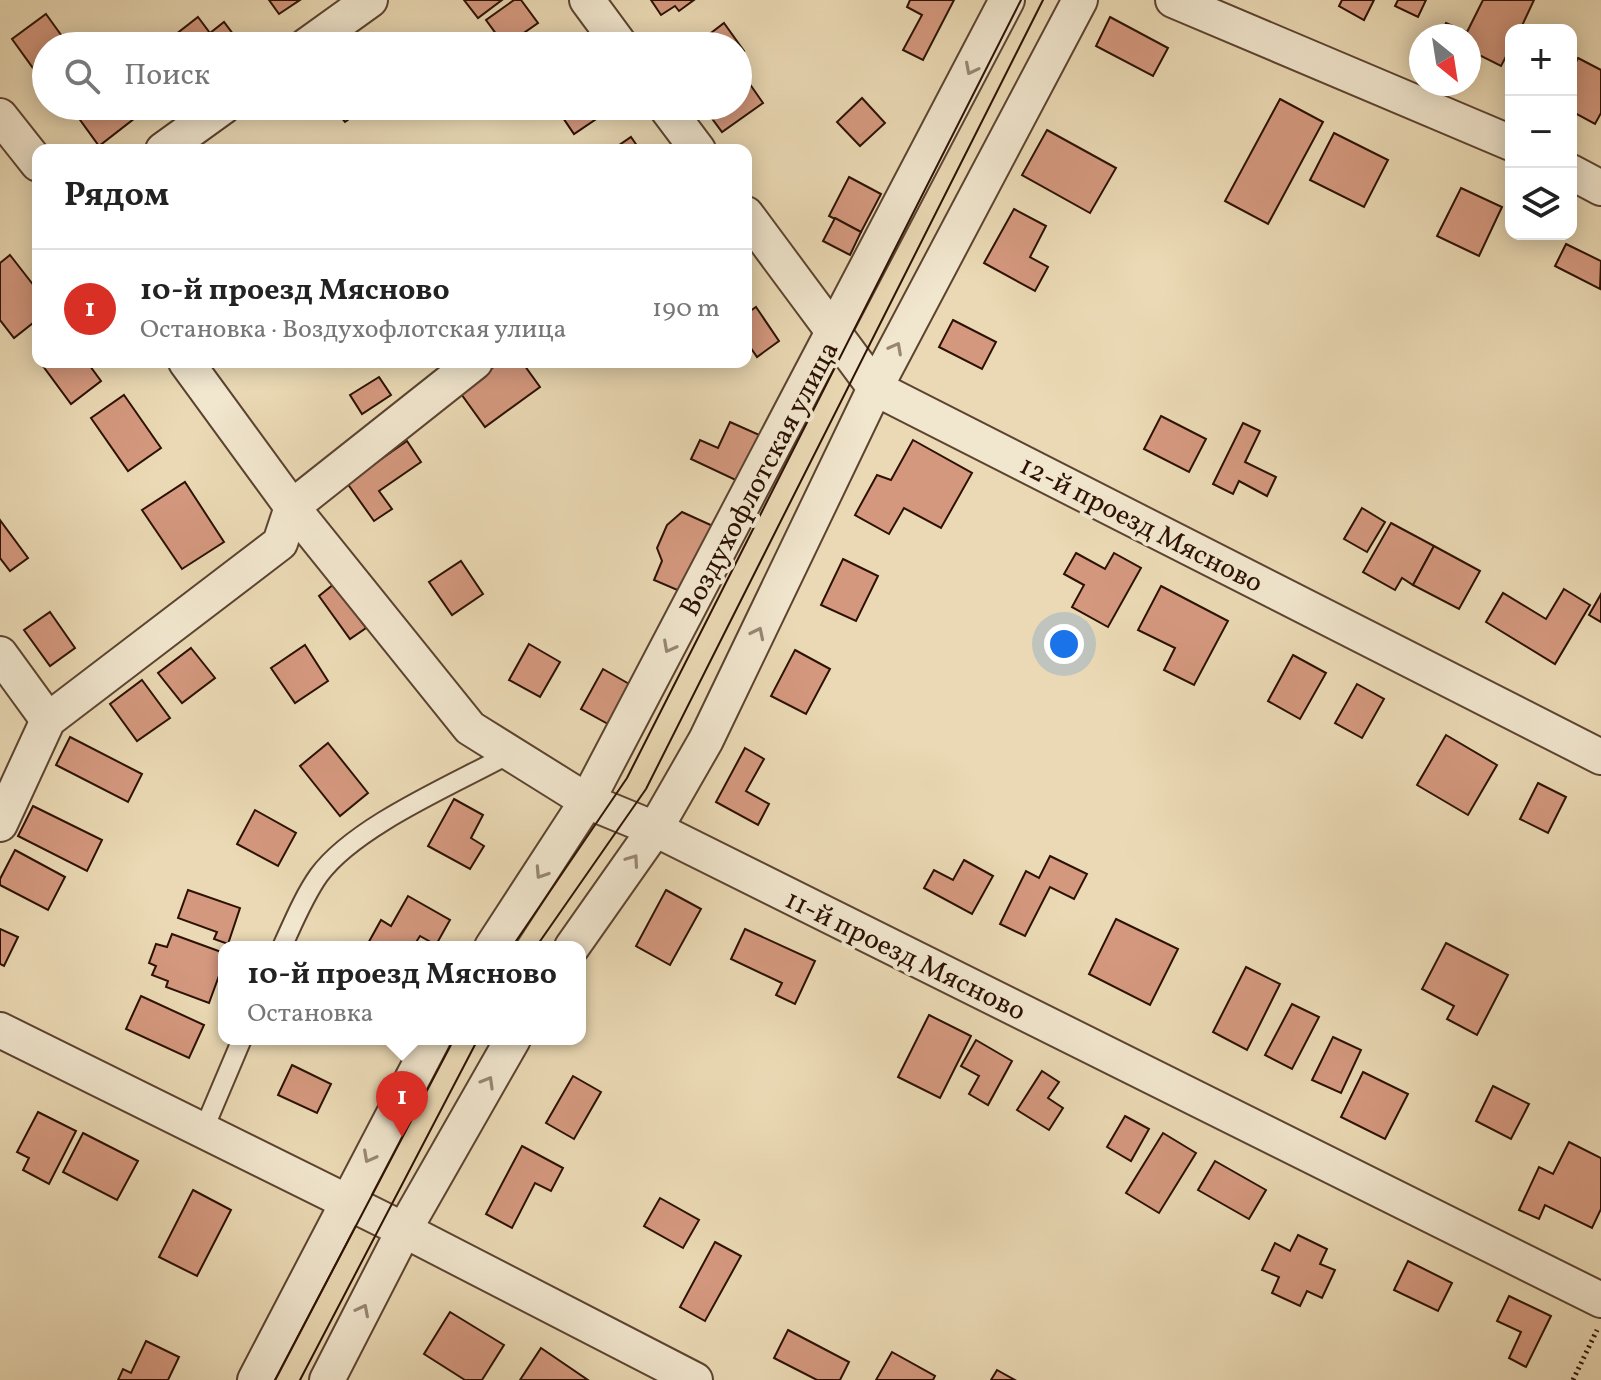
<!DOCTYPE html>
<html lang="ru">
<meta charset="utf-8">
<style>
:root{--surface:#fff;--page:#f2f2f2;--text:#222;--muted:#767676;--line:#e0e0e0;--accent:#d93025}
body{margin:0;font-family:Vollkorn,serif;background:var(--page);color:var(--text)}
.controls{position:absolute;right:24px;top:24px;display:grid;overflow:hidden;border-radius:16px;box-shadow:0 4px 20px #0003}
.controls button{width:72px;height:72px;display:grid;place-items:center;padding:0;border:0;border-bottom:2px solid var(--line);background:var(--surface);color:var(--text);font:40px sans-serif}
.compass{position:absolute;left:1409px;top:24px;width:72px;height:72px;border-radius:50%;background:var(--surface);box-shadow:0 4px 20px #0003;rotate:150deg}
.you{position:absolute;left:1064px;top:644px;width:28px;height:28px;margin:-20px;border:6px solid #fff;border-radius:50%;background:#1a73e8;box-shadow:0 0 0 12px #1a73e833}
.badge{display:grid;place-items:center;width:52px;height:52px;border-radius:50%;background:var(--accent);color:#fff;font-size:26px;font-weight:700}
.pin{position:absolute;translate:-50% -66px;filter:drop-shadow(0 2px 4px #0008)}
.pin::after{content:'';position:absolute;top:42px;width:28px;height:24px;background:inherit;clip-path:polygon(0 0,100% 0,50% 100%)}
.popup{position:absolute;left:218px;top:941px;width:368px;height:104px;box-sizing:border-box;display:grid;place-content:center;border-radius:16px;background:var(--surface);filter:drop-shadow(0 2px 6px #0005);font-size:26px;white-space:nowrap;color:var(--muted)}
.popup b{font-size:30px;color:var(--text)}
.popup::after{content:'';position:absolute;left:50%;top:100%;margin-left:-16px;border:16px solid transparent;border-top-color:var(--surface)}
.list{margin:0;padding:0;list-style:none}
h2{display:flex;justify-content:space-between;align-items:center;height:104px;margin:0;padding:0 32px;font-size:34px}
h2 small{font-size:26px;font-weight:400;color:var(--muted)}
.list li{display:grid;grid-template-columns:52px 1fr auto;gap:24px;align-items:center;box-sizing:border-box;height:120px;padding:0 32px;border-top:2px solid var(--line)}
.list b{display:block;font-size:30px;white-space:nowrap}
.list p{margin:0;font-size:26px;white-space:nowrap;color:var(--muted)}
.list em{font-size:26px;font-style:normal;color:var(--muted)}
.icon{flex:none;width:44px;height:44px;fill:none;stroke:currentColor;stroke-width:2;stroke-linecap:round;stroke-linejoin:round}
.map{position:relative;flex:none;width:1601px;height:1380px;overflow:hidden}
.search{position:absolute;background:var(--surface);box-shadow:0 4px 20px #0003;left:32px;top:32px;width:720px;height:88px;display:flex;align-items:center;gap:20px;box-sizing:border-box;padding:0 28px;border-radius:44px;color:var(--muted);font-size:30px}
.panel{position:absolute;background:var(--surface);box-shadow:0 4px 20px #0003;left:32px;top:144px;width:720px;height:224px;border-radius:16px}
.map>svg:first-child{display:block}
.building{fill:#d4987e;stroke:#2c1104;stroke-width:2}
.lines{fill:none;stroke-linecap:round;stroke-linejoin:round}
.lane-casing{stroke:#5c4330;stroke-width:22}
.street-casing{stroke:#5c4330;stroke-width:38}
.path{stroke:#2c1104;stroke-width:5;stroke-dasharray:2 4;stroke-linecap:butt}
.lane{stroke:#f1e6ce;stroke-width:18}
.street{stroke:#f1e6ce;stroke-width:34}
.tram{stroke:#2c1104;stroke-width:2}
.oneway{stroke:#988673}
.labels{text-anchor:middle;stroke-width:8;stroke-linejoin:round;paint-order:stroke}
.street-label{font-size:28px;fill:#2c1104;stroke:#f1e6ce}
</style>
<div class="map">
<svg width="1601" height="1380" viewBox="0 0 1601 1380">
<rect width="100%" height="100%" fill="#ead9b4"/>
<filter id="stains"><feTurbulence type="fractalNoise" baseFrequency=".0025" numOctaves="4"/><feColorMatrix values="0 0 0 0 .2 0 0 0 0 .09 0 0 0 0 .02 0 0 0 .5 -.17"/></filter>
<radialGradient id="worn" r=".72"><stop offset=".6" stop-color="#630" stop-opacity="0"/><stop offset="1" stop-color="#630" stop-opacity=".3"/></radialGradient>
<g class="building">
<polygon points="269,0 300,0 279,14"/>
<polygon points="464,0 502,0 478,18"/>
<polygon points="514,0 521,0 538,23 505,46 486,20"/>
<polygon points="651,0 694,0 679,11 675,6 661,15"/>
<polygon points="910,0 954,0 923,60 903,50 922,15 907,7"/>
<polygon points="1342,0 1374,0 1364,20 1339,6"/>
<polygon points="1398,0 1426,0 1418,17 1395,6"/>
<polygon points="1483,0 1534,0 1520,30 1511,30 1511,47 1501,66 1469,50 1469,36 1465,36"/>
<polygon points="46,14 69,46 46,46 46,69 38,75 12,39"/>
<polygon points="198,17 210,33 224,22 242,46 184,46 175,35"/>
<polygon points="1110,17 1168,48 1153,76 1096,46"/>
<polygon points="724,23 744,51 738,55 738,46 694,46"/>
<polygon points="1446,23 1467,32 1465,36 1440,36"/>
<polygon points="1578,58 1601,70 1601,113 1595,124 1571,111 1571,71"/>
<polygon points="747,80 763,103 722,132 705,109 710,106 738,106 738,86"/>
<polygon points="862,98 885,123 860,146 837,122"/>
<polygon points="1280,99 1323,122 1268,224 1225,201"/>
<polygon points="70,106 140,106 144,111 99,146"/>
<polygon points="332,106 367,106 345,122"/>
<polygon points="555,106 609,106 611,109 574,134"/>
<polygon points="1047,130 1116,168 1090,213 1022,175"/>
<polygon points="1334,133 1388,160 1364,207 1310,180"/>
<polygon points="631,137 640,150 612,150"/>
<polygon points="849,177 881,194 861,232 829,216"/>
<polygon points="1461,188 1502,207 1479,256 1437,236"/>
<polygon points="1014,209 1046,226 1030,257 1048,267 1035,291 984,263"/>
<polygon points="835,218 861,232 850,255 823,241"/>
<polygon points="1566,244 1601,261 1600,289 1555,266"/>
<polygon points="10,255 38,291 38,319 14,338 0,320 0,263"/>
<polygon points="756,307 779,341 757,357 746,341 746,314"/>
<polygon points="953,320 996,342 982,369 939,347"/>
<polygon points="40,362 87,362 101,381 71,404"/>
<polygon points="501,362 522,362 540,387 485,427 459,391"/>
<polygon points="379,377 391,395 362,414 350,395"/>
<polygon points="124,395 161,448 128,471 91,418"/>
<polygon points="1161,416 1206,439 1189,472 1144,449"/>
<polygon points="730,422 764,437 742,483 691,459 700,440 718,448"/>
<polygon points="1243,423 1260,431 1245,462 1276,477 1267,496 1239,481 1233,494 1213,484"/>
<polygon points="913,440 972,473 941,528 904,508 889,534 855,515 877,475 891,480"/>
<polygon points="407,441 421,462 379,491 392,509 374,521 347,483"/>
<polygon points="185,482 224,542 182,569 142,510"/>
<polygon points="1362,508 1385,522 1367,552 1344,539"/>
<polygon points="682,512 713,526 682,592 654,580 662,561 657,548 667,525"/>
<polygon points="0,520 28,558 10,571 0,558"/>
<polygon points="1391,523 1434,546 1413,585 1402,578 1395,590 1363,572"/>
<polygon points="1434,546 1480,571 1459,609 1413,585"/>
<polygon points="1076,553 1105,569 1114,553 1141,568 1108,627 1072,607 1084,585 1064,574"/>
<polygon points="843,559 878,576 856,621 821,605"/>
<polygon points="461,561 483,594 452,615 429,582"/>
<polygon points="334,584 366,628 350,639 319,596"/>
<polygon points="1161,586 1228,621 1194,685 1164,670 1175,648 1138,630"/>
<polygon points="1564,589 1590,605 1555,664 1486,622 1503,593 1546,619"/>
<polygon points="1601,594 1601,622 1589,615"/>
<polygon points="50,612 75,648 50,666 24,630"/>
<polygon points="529,644 560,662 540,697 509,680"/>
<polygon points="305,645 328,681 295,703 271,668"/>
<polygon points="191,648 215,678 182,703 158,673"/>
<polygon points="795,650 830,669 806,714 771,696"/>
<polygon points="1293,655 1326,673 1300,719 1268,701"/>
<polygon points="603,669 631,685 608,724 581,709"/>
<polygon points="142,680 170,718 137,741 110,704"/>
<polygon points="1357,684 1384,699 1362,738 1335,723"/>
<polygon points="1446,735 1497,765 1468,815 1417,785"/>
<polygon points="70,737 142,774 128,802 56,765"/>
<polygon points="328,743 368,793 340,816 300,766"/>
<polygon points="745,748 764,759 746,791 769,804 758,825 716,802"/>
<polygon points="1538,783 1566,797 1548,833 1520,819"/>
<polygon points="454,799 483,815 471,838 484,846 470,869 428,846"/>
<polygon points="33,806 102,840 87,871 18,836"/>
<polygon points="255,810 296,833 278,866 237,844"/>
<polygon points="15,850 65,877 48,910 0,885 0,879"/>
<polygon points="1050,856 1087,874 1074,899 1050,887 1025,936 1000,924 1026,871 1039,878"/>
<polygon points="964,860 993,876 972,914 924,888 934,870 953,880"/>
<polygon points="188,890 240,908 228,944 214,939 217,932 178,918"/>
<polygon points="666,890 701,909 670,965 636,946"/>
<polygon points="408,896 450,920 436,945 420,936 413,947 366,947 381,920 391,926"/>
<polygon points="1116,919 1178,949 1150,1005 1089,974"/>
<polygon points="0,929 18,937 4,966 0,964"/>
<polygon points="745,929 815,961 795,1004 776,995 782,983 731,959"/>
<polygon points="172,934 224,953 224,962 209,1003 166,987 168,981 152,975 156,966 149,963 156,944 167,947"/>
<polygon points="1446,943 1508,975 1477,1035 1447,1019 1454,1006 1422,989"/>
<polygon points="1246,967 1280,984 1247,1050 1213,1032"/>
<polygon points="141,996 204,1025 189,1058 126,1029"/>
<polygon points="1292,1004 1319,1017 1292,1069 1265,1055"/>
<polygon points="929,1015 971,1036 940,1098 898,1077"/>
<polygon points="1333,1037 1361,1050 1341,1093 1312,1080"/>
<polygon points="976,1040 1012,1061 988,1105 969,1094 979,1076 961,1066"/>
<polygon points="292,1065 331,1084 317,1113 278,1095"/>
<polygon points="1042,1071 1059,1082 1048,1098 1063,1108 1049,1130 1017,1110"/>
<polygon points="1363,1072 1408,1094 1385,1139 1341,1117"/>
<polygon points="573,1076 601,1092 574,1139 546,1123"/>
<polygon points="1493,1086 1529,1104 1511,1139 1476,1121"/>
<polygon points="38,1112 76,1131 49,1184 23,1170 29,1158 17,1152"/>
<polygon points="1125,1116 1149,1129 1131,1161 1107,1147"/>
<polygon points="83,1133 138,1161 117,1200 63,1172"/>
<polygon points="1163,1133 1196,1153 1159,1213 1126,1193"/>
<polygon points="1569,1142 1601,1158 1601,1209 1592,1228 1545,1205 1539,1219 1519,1210 1539,1167 1553,1174"/>
<polygon points="522,1146 563,1168 551,1191 535,1183 512,1228 486,1214"/>
<polygon points="1215,1161 1266,1190 1249,1219 1198,1190"/>
<polygon points="193,1190 231,1210 197,1276 159,1257"/>
<polygon points="660,1198 699,1220 683,1248 644,1226"/>
<polygon points="1298,1235 1327,1249 1320,1264 1335,1270 1322,1298 1307,1291 1300,1306 1272,1293 1279,1277 1262,1270 1275,1243 1290,1251"/>
<polygon points="715,1242 741,1256 705,1321 680,1307"/>
<polygon points="1408,1261 1452,1283 1438,1311 1394,1290"/>
<polygon points="1509,1296 1551,1316 1526,1367 1509,1358 1521,1332 1497,1321"/>
<polygon points="450,1312 504,1345 482,1380 465,1380 424,1354"/>
<polygon points="788,1330 849,1362 840,1380 817,1380 774,1358"/>
<polygon points="146,1341 179,1357 168,1380 118,1380 123,1369 131,1373"/>
<polygon points="541,1348 588,1380 520,1380"/>
<polygon points="892,1352 935,1376 933,1380 876,1380"/>
<polygon points="997,1370 1015,1380 991,1380"/>
</g>
<g class="lines">
<g class="lane-casing">
<g id="lane">
<path d="M 282,947 C 293,923 304,896 319,875 C 356,825 455,784 511,753"/>
<polyline points="203,1131 242,1039"/>
</g>
</g>
<g class="street-casing">
<g id="street">
<polyline points="587,0 621,46"/>
<polyline points="1173,0 1511,143"/>
<polyline points="306,46 370,0"/>
<polyline points="665,106 698,150"/>
<polyline points="0,116 38,164"/>
<polyline points="163,150 224,106"/>
<polyline points="1571,172 1601,188"/>
<polyline points="746,214 875,388 1601,757"/>
<polyline points="186,362 292,507 470,728 587,801 655,829 1601,1300"/>
<polyline points="0,654 48,720"/>
<polyline points="0,824 48,720 280,543 292,507 475,362"/>
<polyline points="492,947 587,801 1007,0"/>
<polyline points="572,947 655,829 706,740 875,388 1080,0"/>
<polyline points="0,1030 404,1230 695,1380"/>
<polyline points="255,1380 433,1039"/>
<polyline points="327,1380 404,1230 513,1039"/>
</g>
</g>
<polyline class="path" points="1573,1380 1597,1330"/>
<use href="#lane" class="lane"/>
<use href="#street" class="street"/>
<g class="tram">
<polyline points="512,947 627,778 1021,0"/>
<polyline points="536,947 646,789 1043,0"/>
<polyline points="275,1380 454,1039"/>
<polyline points="300,1380 478,1039"/>
</g>
</g>
<defs><path id="oneway-chevron" d="M-2-3.5L2.5 0L-2 3.5" fill="none" stroke-width="1.6" stroke-linecap="round" stroke-linejoin="round" transform="scale(2)"/></defs>
<g class="oneway">
<use href="#oneway-chevron" transform="translate(971 69) rotate(117)"/>
<use href="#oneway-chevron" transform="translate(896 348) rotate(-62)"/>
<use href="#oneway-chevron" transform="translate(758 633) rotate(-64)"/>
<use href="#oneway-chevron" transform="translate(669 647) rotate(118)"/>
<use href="#oneway-chevron" transform="translate(633 860) rotate(-55)"/>
<use href="#oneway-chevron" transform="translate(541 873) rotate(123)"/>
<use href="#oneway-chevron" transform="translate(488 1082) rotate(-60)"/>
<use href="#oneway-chevron" transform="translate(369 1157) rotate(118)"/>
<use href="#oneway-chevron" transform="translate(363 1310) rotate(-63)"/>
</g>
<g class="labels">
<g class="street-label">
<text transform="translate(758 478) rotate(-62)" y="10">Воздухофлотская улица</text>
<text transform="translate(1142 523) rotate(27)" y="10">12-й проезд Мясново</text>
<text transform="translate(906 954) rotate(26)" y="10">11-й проезд Мясново</text>
</g>
</g>
<rect width="100%" height="100%" filter="url(#stains)"/>
<rect width="100%" height="100%" fill="url(#worn)"/>
</svg>
<div class="controls">
<button>+</button>
<button>−</button>
<button><svg class="icon" aria-label="layers" viewBox="0 0 24 24"><path d="M12 4l9 5-9 5-9-5zM3 14l9 5 9-5"/></svg></button>
</div>
<svg class="compass" viewBox="-18 -18 36 36"><path d="M0-13l5 13h-10z" fill="#e53935"/><path d="M0 13l5-13h-10z" fill="#767676"/></svg>
<div class="you"></div>
<div class="pin badge" style="left:402px;top:1137px">1</div>
<div class="popup"><b>10-й проезд Мясново</b>Остановка</div>
<div class="search"><svg class="icon" aria-label="search" viewBox="0 0 24 24"><circle cx="10" cy="10" r="6"/><path d="M15 15l6 6"/></svg>Поиск</div>
<section class="panel">
<h2>Рядом<small></small></h2>
<ul class="list">
<li><span class="badge">1</span><div><b>10-й проезд Мясново</b><p>Остановка · Воздухофлотская улица</p></div><em>190 m</em></li>
</ul>
</section>
</div>
